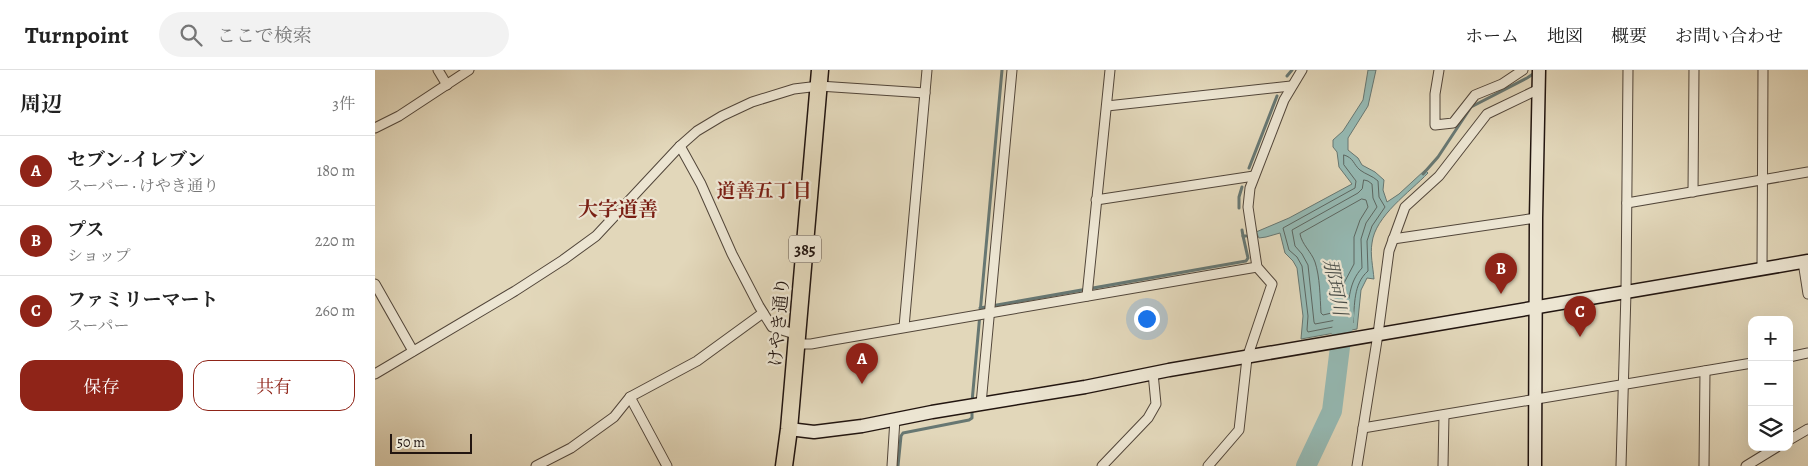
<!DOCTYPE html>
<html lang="ja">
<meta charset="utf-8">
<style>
:root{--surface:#fff;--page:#f2f2f2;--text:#222;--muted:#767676;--line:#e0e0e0;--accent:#8f2418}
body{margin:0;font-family:Alegreya,"Noto Serif JP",serif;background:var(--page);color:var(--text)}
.controls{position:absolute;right:15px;bottom:15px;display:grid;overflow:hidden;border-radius:10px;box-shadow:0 5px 20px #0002}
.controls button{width:45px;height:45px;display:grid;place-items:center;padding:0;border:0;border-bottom:1px solid var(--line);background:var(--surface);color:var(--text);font:25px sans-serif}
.scale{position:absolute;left:15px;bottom:12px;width:82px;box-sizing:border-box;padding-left:5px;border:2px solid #221510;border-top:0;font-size:14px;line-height:18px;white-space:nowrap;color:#221510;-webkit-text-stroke:4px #ece5d2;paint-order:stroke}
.you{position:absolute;left:771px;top:248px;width:18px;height:18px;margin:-12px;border:4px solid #fff;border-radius:50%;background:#1a73e8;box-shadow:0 0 0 8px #1a73e833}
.badge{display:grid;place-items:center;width:32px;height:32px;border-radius:50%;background:var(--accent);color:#fff;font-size:16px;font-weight:700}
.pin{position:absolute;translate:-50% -41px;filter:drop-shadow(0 1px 2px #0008)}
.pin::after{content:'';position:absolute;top:26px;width:18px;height:15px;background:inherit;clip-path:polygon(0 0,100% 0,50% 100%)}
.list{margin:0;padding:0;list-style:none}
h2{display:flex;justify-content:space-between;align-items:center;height:65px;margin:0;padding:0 20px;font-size:21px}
h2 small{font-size:16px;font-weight:400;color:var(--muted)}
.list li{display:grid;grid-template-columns:32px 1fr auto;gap:15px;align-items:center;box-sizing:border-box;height:70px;padding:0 20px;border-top:1px solid var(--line)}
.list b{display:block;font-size:19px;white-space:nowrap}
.list p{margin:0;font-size:16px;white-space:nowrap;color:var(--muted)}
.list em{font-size:16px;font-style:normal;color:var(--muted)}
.actions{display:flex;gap:10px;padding:15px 20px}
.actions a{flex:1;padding:11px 0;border:1px solid var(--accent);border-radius:15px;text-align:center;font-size:18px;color:var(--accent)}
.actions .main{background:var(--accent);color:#fff}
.icon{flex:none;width:28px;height:28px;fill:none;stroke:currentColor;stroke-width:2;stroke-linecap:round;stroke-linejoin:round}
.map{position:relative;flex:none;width:1433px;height:396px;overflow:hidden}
header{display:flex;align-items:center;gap:30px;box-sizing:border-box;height:70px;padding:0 25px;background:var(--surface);border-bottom:1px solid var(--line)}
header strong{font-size:24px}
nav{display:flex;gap:28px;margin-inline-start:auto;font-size:18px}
.search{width:350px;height:45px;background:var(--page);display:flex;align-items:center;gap:12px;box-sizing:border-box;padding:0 18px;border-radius:28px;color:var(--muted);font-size:19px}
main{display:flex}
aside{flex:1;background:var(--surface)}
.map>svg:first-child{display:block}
.water{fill:#95b9b3;stroke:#677772}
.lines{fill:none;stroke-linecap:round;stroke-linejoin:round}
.shore{stroke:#5c6762;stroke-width:1}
.stream{stroke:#677772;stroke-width:3}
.river{stroke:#95b9b3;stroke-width:20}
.street-casing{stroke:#52463a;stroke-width:11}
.secondary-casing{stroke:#221510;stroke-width:15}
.highway-casing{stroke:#221510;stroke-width:19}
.street{stroke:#ece5d2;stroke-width:9}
.secondary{stroke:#ece5d2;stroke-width:12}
.highway{stroke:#e2d7ba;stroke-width:16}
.labels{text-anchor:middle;stroke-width:4.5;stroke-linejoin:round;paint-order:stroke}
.shield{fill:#ece5d2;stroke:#5f534a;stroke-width:1}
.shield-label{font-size:16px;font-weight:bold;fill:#221510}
.street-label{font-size:18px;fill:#221510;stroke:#ece5d2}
.neighbourhood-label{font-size:19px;font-weight:bold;fill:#7a1f14;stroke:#ece5d2}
.water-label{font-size:19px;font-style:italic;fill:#4a4e49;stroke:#ece5d2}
.quarter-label{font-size:20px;font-weight:bold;fill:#7a1f14;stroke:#ece5d2}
</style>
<header>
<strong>Turnpoint</strong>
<div class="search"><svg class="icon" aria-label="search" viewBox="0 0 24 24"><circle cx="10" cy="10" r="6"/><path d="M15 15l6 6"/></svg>ここで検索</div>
<nav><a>ホーム</a><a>地図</a><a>概要</a><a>お問い合わせ</a></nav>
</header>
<main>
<aside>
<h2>周辺<small>3件</small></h2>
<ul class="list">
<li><span class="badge">A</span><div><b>セブン-イレブン</b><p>スーパー · けやき通り</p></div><em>180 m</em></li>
<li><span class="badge">B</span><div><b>プス</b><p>ショップ</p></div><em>220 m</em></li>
<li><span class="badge">C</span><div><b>ファミリーマート</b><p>スーパー</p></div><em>260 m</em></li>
</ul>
<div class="actions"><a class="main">保存</a><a>共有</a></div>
</aside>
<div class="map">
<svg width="1433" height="396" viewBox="0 0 1433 396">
<rect width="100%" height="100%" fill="#e2d7ba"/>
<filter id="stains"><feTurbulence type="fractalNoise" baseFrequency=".004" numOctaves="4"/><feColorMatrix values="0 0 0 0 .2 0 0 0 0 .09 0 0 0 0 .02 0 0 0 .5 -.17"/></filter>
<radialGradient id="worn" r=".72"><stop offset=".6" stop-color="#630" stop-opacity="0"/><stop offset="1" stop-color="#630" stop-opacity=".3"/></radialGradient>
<path class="water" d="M 993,0 L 1001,0 L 993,36 L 973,68 L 973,80 L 983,88 L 987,95 L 1000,102 L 1009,110 L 1008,120 L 1012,132 L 1024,124 L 1050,100 L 1053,103 C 1035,122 1000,146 997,173 C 995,184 998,197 999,209 L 992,208 L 986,220 L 982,259 L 926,269 L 928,246 L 922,198 L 918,191 L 910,183 L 905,163 L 891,167 L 884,168 L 881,162 L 914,148 L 977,114 L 964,97 L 962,82 L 958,77 L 958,70 L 968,61 L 988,30 Z"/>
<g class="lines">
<g class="shore">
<path d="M 969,85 C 979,88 978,94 985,100 C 990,104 998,106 1003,111 L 1004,127 L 1010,137 L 997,156 L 992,171 L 993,201 C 978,214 980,235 978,253 L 933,262 L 932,260 L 933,246 L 927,196 L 922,187 L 914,180 L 908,158 L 980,118 L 981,111 L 969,95 Z"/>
<path d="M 989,110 L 993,111 L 997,114 L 998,128 L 1002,137 L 991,153 L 986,169 L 987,198 C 974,212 974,229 972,248 L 940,254 L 939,252 L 933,195 L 927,184 L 920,176 L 917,160 L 983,123 L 987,119 Z"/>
<path d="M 987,129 L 991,130 L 993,137 L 985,150 L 979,167 L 979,194 L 968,215 L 965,241 L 948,245 L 946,243 C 945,227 945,207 940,192 C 936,181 927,175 925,164 Z"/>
</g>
<g class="stream">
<polyline points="912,6 917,0"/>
<polyline points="874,98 902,26"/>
<polyline points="1048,104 1063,87 1096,37 1152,8 1161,2"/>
<polyline points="864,138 864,127 867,117"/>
<polyline points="867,160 868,166"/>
<polyline points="605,238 871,191 873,188 868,166 871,166"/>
<polyline points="597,332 627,0"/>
<polyline points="523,396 526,366 528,363 594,350 597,348 597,338"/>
</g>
<polyline class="river" points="931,396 957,341 969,245 967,235"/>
<g class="street-casing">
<g id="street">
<polyline points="63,0 72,15"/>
<polyline points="1064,0 1060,24 1060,55 1078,53 1100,25 1127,14 1148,0"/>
<polyline points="732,36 916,16"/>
<polyline points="0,58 24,46 94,0"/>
<polyline points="305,76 326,114 357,184 384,236 397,257 423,265"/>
<polyline points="1318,122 1319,0"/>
<polyline points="721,130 879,106"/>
<polyline points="1252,133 1433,102"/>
<polyline points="1018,169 1161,148"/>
<polyline points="1428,192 1433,224"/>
<polyline points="1387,199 1388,0"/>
<polyline points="0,214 38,281"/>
<polyline points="712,226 735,0"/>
<polyline points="529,257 552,0"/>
<polyline points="422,274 436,274 458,270 882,197"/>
<polyline points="1414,287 1433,283"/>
<polyline points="0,304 140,221 188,190 221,166 305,76 322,61 347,46 377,32 419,19 444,16 550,23"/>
<polyline points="255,327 292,396"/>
<polyline points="606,334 637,0"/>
<polyline points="988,358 1377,293"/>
<polyline points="1414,370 1433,359"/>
<polyline points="161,396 196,378 239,347 255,327 322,291 388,243"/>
<polyline points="517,396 520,349"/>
<polyline points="727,396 773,348 781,334 778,303"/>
<polyline points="833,396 864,360 872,288 897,214 882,197 873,137 875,118 909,30 927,0"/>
<polyline points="982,396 1003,264 1014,181 1030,137 1064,106 1112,44 1164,19"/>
<polyline points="1068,396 1069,345"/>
<polyline points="1246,396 1251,222 1253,0"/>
<polyline points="1329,396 1330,301"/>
<polyline points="1371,396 1402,377"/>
</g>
</g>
<g class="secondary-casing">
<g id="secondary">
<polyline points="414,359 439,362 487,356 557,342 710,317 794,300 1433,191"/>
<polyline points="1160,396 1161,148 1164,0"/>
</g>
</g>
<g class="highway-casing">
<polyline id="highway" points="409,396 414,359 445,0"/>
</g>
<use href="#street" class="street"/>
<use href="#secondary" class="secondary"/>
<use href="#highway" class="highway"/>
</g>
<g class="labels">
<rect class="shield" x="414" y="165.5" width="32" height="27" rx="4"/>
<g class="shield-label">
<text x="430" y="185">385</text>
</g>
<g class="street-label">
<text transform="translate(404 252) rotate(-85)" y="6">けやき通り</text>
</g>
<g class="neighbourhood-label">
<text x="389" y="127">道善五丁目</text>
</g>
<g class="water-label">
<text transform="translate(961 217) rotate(79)" y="7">那珂川</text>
</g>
<g class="quarter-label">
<text x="243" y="146">大字道善</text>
</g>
</g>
<rect width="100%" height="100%" filter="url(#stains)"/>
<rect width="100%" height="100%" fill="url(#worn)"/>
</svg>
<div class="controls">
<button>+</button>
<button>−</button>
<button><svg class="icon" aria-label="layers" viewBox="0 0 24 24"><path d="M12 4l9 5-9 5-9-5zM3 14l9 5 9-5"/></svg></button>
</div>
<div class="scale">50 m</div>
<div class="you"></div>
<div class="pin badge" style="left:487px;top:314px">A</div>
<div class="pin badge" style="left:1126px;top:224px">B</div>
<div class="pin badge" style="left:1205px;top:267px">C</div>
</div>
</main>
